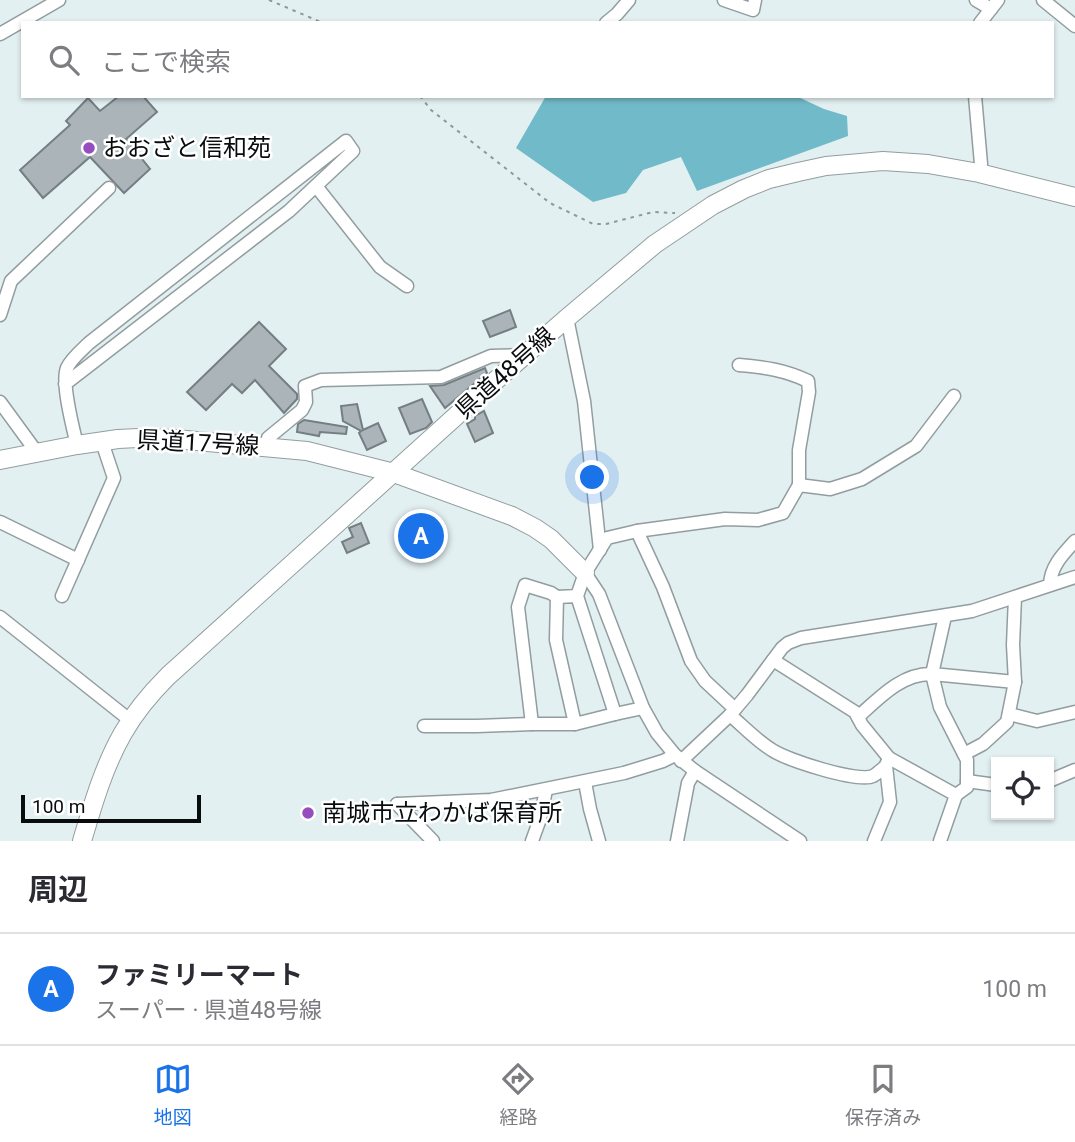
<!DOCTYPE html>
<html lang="ja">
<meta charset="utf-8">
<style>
:root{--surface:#fff;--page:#f7f7f7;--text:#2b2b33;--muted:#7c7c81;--line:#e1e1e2;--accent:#1a73e8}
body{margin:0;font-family:Roboto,"Noto Sans JP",sans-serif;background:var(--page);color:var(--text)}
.controls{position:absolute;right:21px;bottom:21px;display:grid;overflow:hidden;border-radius:0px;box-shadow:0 2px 5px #0004}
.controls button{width:63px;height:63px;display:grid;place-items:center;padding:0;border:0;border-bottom:2px solid var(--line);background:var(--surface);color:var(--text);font:35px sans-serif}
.scale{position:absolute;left:21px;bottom:18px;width:180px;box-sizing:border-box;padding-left:7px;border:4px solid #080c0d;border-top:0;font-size:19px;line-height:24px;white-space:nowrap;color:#080c0d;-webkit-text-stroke:5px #fff;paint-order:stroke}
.you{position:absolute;left:593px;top:478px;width:24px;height:24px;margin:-18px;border:5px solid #fff;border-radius:50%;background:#1a73e8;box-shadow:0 0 0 10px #1a73e833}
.badge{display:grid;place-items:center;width:46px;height:46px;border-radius:50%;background:var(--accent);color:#fff;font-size:23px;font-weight:700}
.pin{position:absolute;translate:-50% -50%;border:4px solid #fff;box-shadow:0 2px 7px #0006}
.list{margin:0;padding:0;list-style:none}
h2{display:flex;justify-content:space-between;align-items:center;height:91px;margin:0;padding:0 28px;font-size:30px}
h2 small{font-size:23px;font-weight:400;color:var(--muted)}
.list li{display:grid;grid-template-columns:46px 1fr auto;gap:21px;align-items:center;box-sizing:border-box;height:112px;padding:0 28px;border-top:2px solid var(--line)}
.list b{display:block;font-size:26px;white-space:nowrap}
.list p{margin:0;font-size:23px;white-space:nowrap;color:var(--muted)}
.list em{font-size:23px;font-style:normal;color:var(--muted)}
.icon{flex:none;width:38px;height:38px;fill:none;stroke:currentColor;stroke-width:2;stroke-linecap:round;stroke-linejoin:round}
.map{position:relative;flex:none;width:1075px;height:841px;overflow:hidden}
.search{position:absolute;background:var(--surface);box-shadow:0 2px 5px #0004;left:21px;right:21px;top:21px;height:77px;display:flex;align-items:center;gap:18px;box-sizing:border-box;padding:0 24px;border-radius:0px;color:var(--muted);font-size:26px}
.sheet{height:203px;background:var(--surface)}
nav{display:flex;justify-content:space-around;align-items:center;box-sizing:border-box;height:98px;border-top:2px solid var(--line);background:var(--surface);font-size:19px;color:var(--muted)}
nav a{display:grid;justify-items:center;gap:4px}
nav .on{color:var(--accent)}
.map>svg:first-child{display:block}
.forest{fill:#71bac9}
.building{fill:#aab4b9;stroke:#747e83;stroke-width:2}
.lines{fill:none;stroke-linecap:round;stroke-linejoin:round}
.street-casing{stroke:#929d9f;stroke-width:15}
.secondary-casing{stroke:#929d9f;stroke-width:20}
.path{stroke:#8e9899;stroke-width:2;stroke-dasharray:3.5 5;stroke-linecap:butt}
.street{stroke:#fff;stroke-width:12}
.secondary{stroke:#fff;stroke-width:18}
.poi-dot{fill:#954dc0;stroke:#fff;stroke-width:2.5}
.labels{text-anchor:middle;stroke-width:5;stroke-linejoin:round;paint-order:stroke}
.poi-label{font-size:24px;fill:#080c0d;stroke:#fff;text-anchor:start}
.street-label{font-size:24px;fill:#080c0d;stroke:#fff}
</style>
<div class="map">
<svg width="1075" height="841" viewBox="0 0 1075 841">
<rect width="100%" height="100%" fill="#e3f0f2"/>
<polygon class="forest" points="546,96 796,96 824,109 847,116 848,136 697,191 681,157 643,170 626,193 593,202 516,148"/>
<g class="building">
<polygon points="119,96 143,96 157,112 126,139 150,169 124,193 90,157 43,198 20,170 70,125 66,121 88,98 100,111"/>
<polygon points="510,310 516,327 490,337 483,321"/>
<polygon points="259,322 286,349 269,366 297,394 297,399 284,413 255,380 242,393 232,384 206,410 187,392"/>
<polygon points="485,368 487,373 445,408 430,386 444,385"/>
<polygon points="422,399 432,422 426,428 410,434 399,408"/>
<polygon points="357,404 363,430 378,423 386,441 367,450 359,433 361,431 343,421 341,406"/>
<polygon points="484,411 493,433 475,442 467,424 475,419 475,416"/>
<polygon points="304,420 347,427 346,434 320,432 319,436 297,432 298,424"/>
<polygon points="361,523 369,543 347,553 342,542 353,537 349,528"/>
<polygon points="436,524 441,541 406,549 402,531"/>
</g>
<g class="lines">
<g class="street-casing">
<g id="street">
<polyline points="724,0 753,10 755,0"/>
<polyline points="976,0 991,9"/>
<polyline points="1043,0 1075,26"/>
<polyline points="606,23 617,14 629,0"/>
<polyline points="980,23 998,0"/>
<polyline points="0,34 59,0"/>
<polyline points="975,96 981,164 979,173"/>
<polyline points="316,186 380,267 407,286"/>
<polyline points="0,315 11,281 109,188"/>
<polyline points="567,318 584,401 600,550"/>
<path d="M 739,365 C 764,367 785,370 808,381 L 809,392 L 799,450 L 799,485"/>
<path d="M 65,384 L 289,211 L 353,151 L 346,141 L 89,343 C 82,350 71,359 67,368 C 61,383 73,428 77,445"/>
<polyline points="0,402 38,454"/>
<polyline points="266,447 268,438 302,410 306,402 305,386 321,380 441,377 491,356 525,355"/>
<polyline points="0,522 78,560"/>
<polyline points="637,531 663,587 691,661 705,681 735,709"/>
<polyline points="585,573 599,594 643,708 657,733 675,755 695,771 800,841"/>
<path d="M 1050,584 C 1051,566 1063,554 1075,541"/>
<polyline points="62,596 114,478 102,442"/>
<polyline points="577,596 557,597 556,640 575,724 615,714 577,596 585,573 607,538 637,531 725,519 758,520 783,513 799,485 830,489 862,479 916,446 954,396"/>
<polyline points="557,597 551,593 525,585 518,607 532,724 575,724"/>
<polyline points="945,616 932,674 1015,682 1013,645 1015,597"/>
<polyline points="0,617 131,721"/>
<polyline points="773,660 855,712 862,725 889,758"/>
<polyline points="615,714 643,708"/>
<polyline points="1009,714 1037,721 1075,712"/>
<path d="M 730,715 C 743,726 757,741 772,750 C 787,760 858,783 873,776 C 877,774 882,769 886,766 L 890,802 L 874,841"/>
<path d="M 858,717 C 879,698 902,673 932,674 L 940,707 L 967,760 L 967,787 L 956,795"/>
<polyline points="424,726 477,726 532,724"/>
<polyline points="964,754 983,744 1007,722 1015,682"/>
<polyline points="681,761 730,715 747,695 782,648 788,643 801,638 972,611 1075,577"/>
<polyline points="886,765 889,758 956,795 940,841"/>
<polyline points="967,781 996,785"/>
<polyline points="1049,781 1075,770"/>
<polyline points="585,782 590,809 599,841"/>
<polyline points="397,804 491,800 624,773 663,761 675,755"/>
<polyline points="397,804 433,841"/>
<polyline points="532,841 540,819 546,790"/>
<polyline points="677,841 688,783 695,771"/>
</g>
</g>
<g class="secondary-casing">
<g id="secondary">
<polyline points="0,460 77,445 118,439 138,438 175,439 307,451 394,473 512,516 535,528 551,539 585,573"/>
<path d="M 82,841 C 93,804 104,766 123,733 C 135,712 151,693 168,676 L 487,388 L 567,318 L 655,244 L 713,205 L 744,189 L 769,179 L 798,172 L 826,166 L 883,161 L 928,164 L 979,173 L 1075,197"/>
</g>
</g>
<g class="path">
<polyline points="269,0 323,23"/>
<polyline points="420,96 431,110 550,203 593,224 606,224 653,212 675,213"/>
</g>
<use href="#street" class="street"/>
<use href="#secondary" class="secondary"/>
</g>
<g class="poi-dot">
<circle cx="89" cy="148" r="7"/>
<circle cx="308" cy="813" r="7"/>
</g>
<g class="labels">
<g class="poi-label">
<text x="103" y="156">おおざと信和苑</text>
<text x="322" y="821">南城市立わかば保育所</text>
</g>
<g class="street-label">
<text transform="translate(505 373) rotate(-42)" y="8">県道48号線</text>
<text transform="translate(198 443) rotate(3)" y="8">県道17号線</text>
</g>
</g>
</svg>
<div class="controls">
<button><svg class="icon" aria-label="locate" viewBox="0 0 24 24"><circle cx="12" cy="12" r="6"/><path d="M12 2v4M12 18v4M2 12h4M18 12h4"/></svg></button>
</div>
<div class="scale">100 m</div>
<div class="you"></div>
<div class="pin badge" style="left:421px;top:536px">A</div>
<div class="search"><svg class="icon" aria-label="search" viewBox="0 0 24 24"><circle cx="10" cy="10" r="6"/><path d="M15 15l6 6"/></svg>ここで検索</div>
</div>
<section class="sheet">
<h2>周辺<small></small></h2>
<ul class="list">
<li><span class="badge">A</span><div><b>ファミリーマート</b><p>スーパー · 県道48号線</p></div><em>100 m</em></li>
</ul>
</section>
<nav>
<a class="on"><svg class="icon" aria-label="map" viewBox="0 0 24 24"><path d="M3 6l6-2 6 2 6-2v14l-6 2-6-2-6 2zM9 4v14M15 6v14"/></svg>地図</a>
<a><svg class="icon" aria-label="directions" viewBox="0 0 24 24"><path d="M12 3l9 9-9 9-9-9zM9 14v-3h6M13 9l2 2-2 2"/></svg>経路</a>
<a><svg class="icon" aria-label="saved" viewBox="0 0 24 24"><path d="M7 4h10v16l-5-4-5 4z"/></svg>保存済み</a>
</nav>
